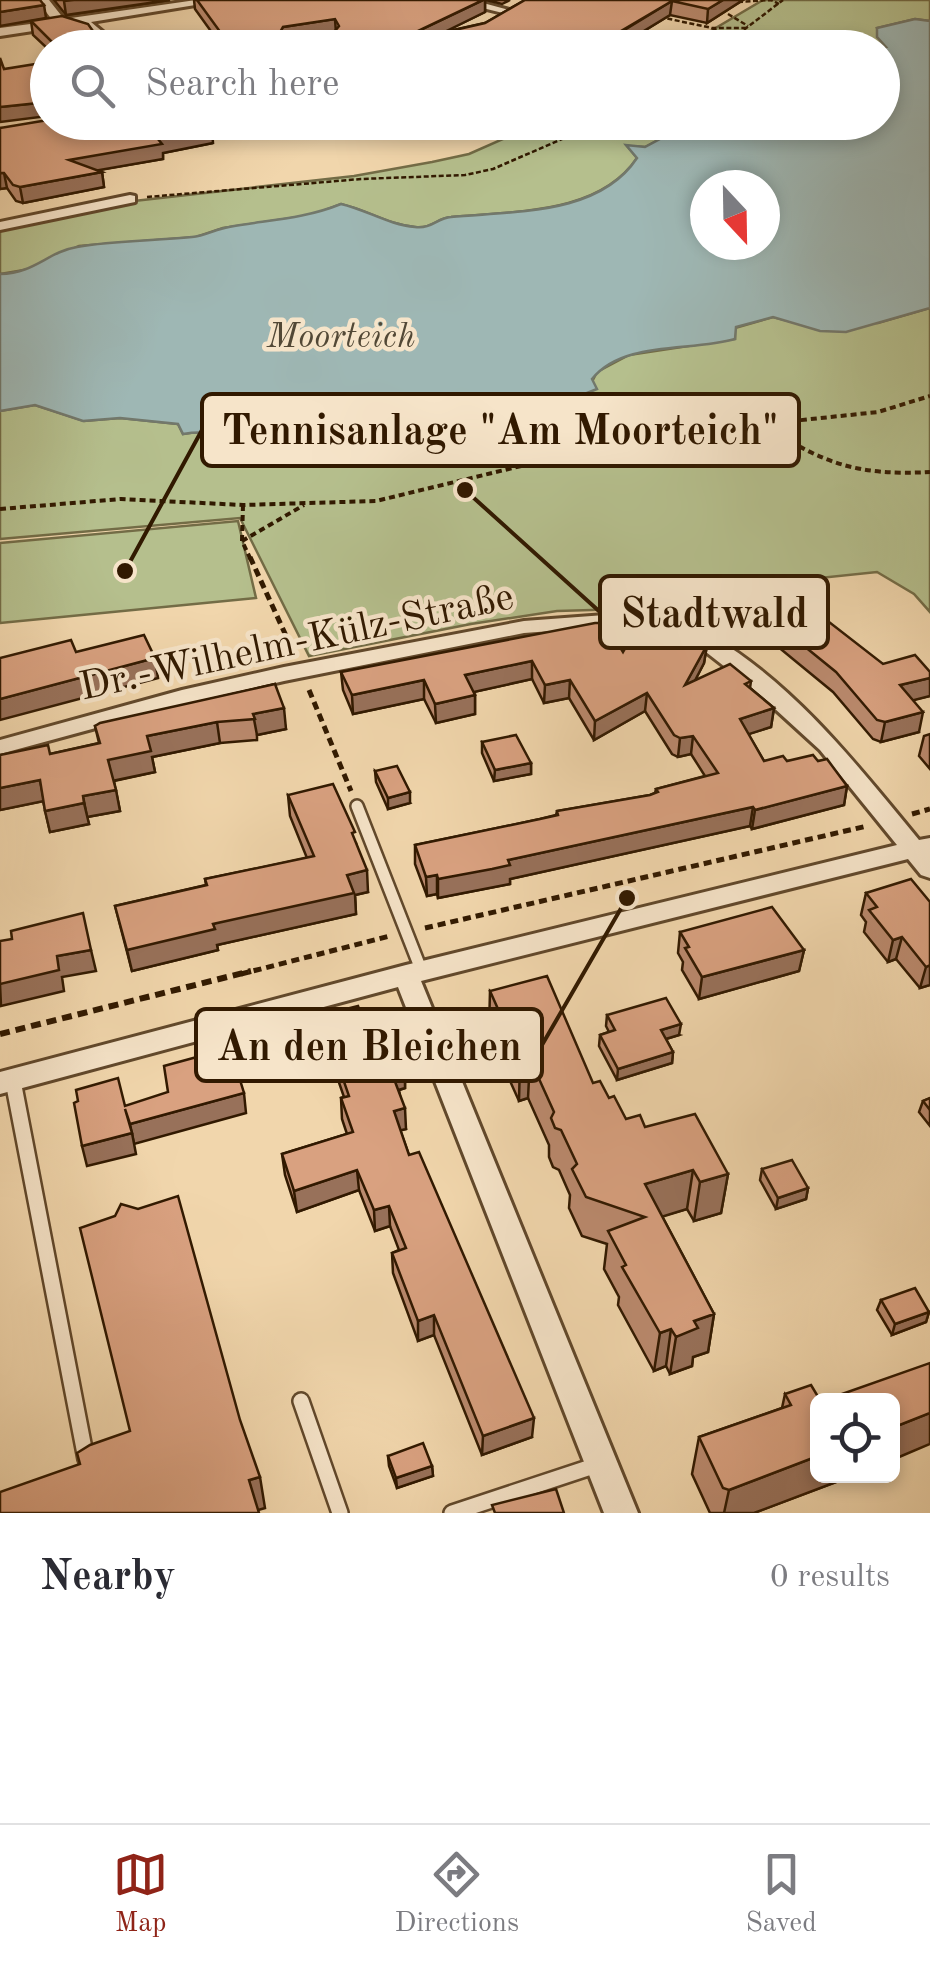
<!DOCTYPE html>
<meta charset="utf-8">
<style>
:root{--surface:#fff;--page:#f2f2f3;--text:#2b2b33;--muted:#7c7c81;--line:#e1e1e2;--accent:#8f2418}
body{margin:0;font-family:"Old Standard TT",serif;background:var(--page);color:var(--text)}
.controls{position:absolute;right:30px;bottom:30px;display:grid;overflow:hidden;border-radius:15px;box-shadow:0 5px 15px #0003}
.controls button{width:90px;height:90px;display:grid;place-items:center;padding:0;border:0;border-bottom:2px solid var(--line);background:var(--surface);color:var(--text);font:50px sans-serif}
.compass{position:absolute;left:690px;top:170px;width:90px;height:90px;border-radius:50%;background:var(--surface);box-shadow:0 5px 15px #0003;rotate:158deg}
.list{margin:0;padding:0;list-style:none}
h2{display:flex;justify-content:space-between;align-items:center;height:130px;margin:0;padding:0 40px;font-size:42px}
h2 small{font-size:32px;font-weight:400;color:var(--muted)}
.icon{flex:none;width:55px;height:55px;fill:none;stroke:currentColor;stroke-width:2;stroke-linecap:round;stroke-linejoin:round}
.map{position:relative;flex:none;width:930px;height:1513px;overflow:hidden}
.search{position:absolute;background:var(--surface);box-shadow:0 5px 15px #0003;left:30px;right:30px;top:30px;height:110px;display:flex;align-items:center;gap:25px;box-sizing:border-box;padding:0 35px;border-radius:55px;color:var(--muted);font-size:38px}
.sheet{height:310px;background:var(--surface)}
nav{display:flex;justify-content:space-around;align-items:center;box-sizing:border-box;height:140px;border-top:2px solid var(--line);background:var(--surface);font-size:28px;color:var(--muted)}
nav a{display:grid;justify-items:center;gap:5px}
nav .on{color:var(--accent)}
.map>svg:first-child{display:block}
.green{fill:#b5bf8d;stroke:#736c46;stroke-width:2.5}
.water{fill:#9eb7b4;stroke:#72786c;stroke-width:2.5;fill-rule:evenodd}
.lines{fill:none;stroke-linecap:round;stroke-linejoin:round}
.lane-far1-casing{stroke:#61482b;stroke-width:16}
.lane-casing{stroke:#61482b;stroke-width:20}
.street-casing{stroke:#61482b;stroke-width:6}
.path-far3{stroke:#311900;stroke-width:2.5;stroke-dasharray:5 2.5;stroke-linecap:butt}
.path-far2{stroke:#311900;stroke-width:4;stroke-dasharray:6 4;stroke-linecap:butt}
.path-far1{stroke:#311900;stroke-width:5;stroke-dasharray:8 5;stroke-linecap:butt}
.path{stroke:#311900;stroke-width:6;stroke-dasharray:10 6;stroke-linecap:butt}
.lane-far1{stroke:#f6e4c9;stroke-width:11}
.lane{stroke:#f6e4c9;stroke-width:15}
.street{fill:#f6e4c9;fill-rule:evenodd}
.wall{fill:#bb8a6e;stroke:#311900;stroke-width:2.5}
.shaded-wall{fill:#98715a;stroke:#311900;stroke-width:2.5}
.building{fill:#d9a180;stroke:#311900;stroke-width:2.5;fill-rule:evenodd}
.labels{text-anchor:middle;stroke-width:9;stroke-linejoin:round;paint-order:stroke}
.far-water-label{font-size:35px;font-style:italic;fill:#524836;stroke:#f6e4c9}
.street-label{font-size:40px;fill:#311900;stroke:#f6e4c9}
.leader{fill:none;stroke:#311900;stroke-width:4}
.callout-dot{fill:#311900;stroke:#f6e4c9;stroke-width:4}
.callout{fill:#f6e4c9;stroke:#311900;stroke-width:4}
.callout-label{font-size:42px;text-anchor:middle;font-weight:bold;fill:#311900}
</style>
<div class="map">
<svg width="930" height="1513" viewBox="0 0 930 1513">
<rect width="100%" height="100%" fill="#f1d6ac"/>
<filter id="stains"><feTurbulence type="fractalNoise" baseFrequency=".002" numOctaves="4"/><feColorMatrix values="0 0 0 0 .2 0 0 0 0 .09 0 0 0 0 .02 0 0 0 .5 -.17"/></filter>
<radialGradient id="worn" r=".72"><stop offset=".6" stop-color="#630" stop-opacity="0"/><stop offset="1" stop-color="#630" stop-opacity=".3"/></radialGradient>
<g class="green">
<polygon points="763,0 930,0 930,21 915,19 877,28 886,47 883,48 682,48"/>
<path d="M 539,123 L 690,123 L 645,147 L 627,146 L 637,158 C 599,215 513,211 451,217 C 437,218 432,229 415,227 C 389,225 367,210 341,204 L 312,215 L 223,228 L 196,237 L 79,246 L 30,269 L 0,274 L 0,229 L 134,201 L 354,176 L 432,162 L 469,154 Z"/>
<path d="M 930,308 L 930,612 L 914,594 L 877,572 L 725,588 L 700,618 L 684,620 L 627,609 L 557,611 L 471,624 L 309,656 L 240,518 L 0,539 L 0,411 L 35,405 L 84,421 L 120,418 L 178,424 L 183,434 C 207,430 221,434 243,444 L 241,452 L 296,451 L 365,463 L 487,436 L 496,428 L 544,411 L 566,413 L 579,407 L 597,372 L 629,355 L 735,339 L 735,328 L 773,317 L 796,323 L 878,323 Z"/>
<polygon points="238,521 256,598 0,623 0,543"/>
</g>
<path class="water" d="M 915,19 L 930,21 L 930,308 L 846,332 L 820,331 L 773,317 L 736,327 L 735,339 C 691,352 623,340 592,379 L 597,389 L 582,395 L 579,407 C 551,419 516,412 487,436 L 365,463 L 296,451 L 240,453 L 243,444 C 220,434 207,430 183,434 L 178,424 L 120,418 L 83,421 L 35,405 L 0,411 L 0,274 C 36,273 47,252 77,247 C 114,240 154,241 192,237 C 205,236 216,229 229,227 C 267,220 304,219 341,204 C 367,210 389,225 415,227 C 432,229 437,218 451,217 C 512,211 599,216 637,158 L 626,145 L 645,147 L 690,123 L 882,122 L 882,48 L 886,47 L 877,37 L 877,28 ZM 705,185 L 765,185 L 765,245 L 705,245 Z"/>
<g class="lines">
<g class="lane-far1-casing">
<polyline id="lane-far1" points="357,806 422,972"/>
</g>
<g class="lane-casing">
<g id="lane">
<polyline points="13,1081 86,1459"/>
<polyline points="301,1401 340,1513"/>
<polyline points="452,1513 597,1465"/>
</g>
</g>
<g class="street-casing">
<g id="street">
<polygon points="37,0 49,0 64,19 196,0 226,0 91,22 122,48 108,48 79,24 0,36 0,28 53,21"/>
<polygon points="450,0 472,0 517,12 511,15"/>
<polygon points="130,195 135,196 135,202 0,230 0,222"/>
<path d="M 632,613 C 659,618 689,622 712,636 C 796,686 858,766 919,840 L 930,838 L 930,878 L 921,875 L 908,859 L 421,981 L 638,1513 L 604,1513 L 398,987 L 0,1094 L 0,1072 L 406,965 L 897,845 L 820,750 L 752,688 L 697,645 L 667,632 L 632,625 L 524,633 L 284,681 L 184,704 L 0,754 L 0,740 L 182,690 L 284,667 L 524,621 Z"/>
</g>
</g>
<g class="path-far3">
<polyline points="738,2 771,0 779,4"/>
<polyline points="728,14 748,26"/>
<polyline points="660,17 712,28 746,28"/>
<polyline points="712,28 731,40"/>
<polyline points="720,48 783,0"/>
<polyline points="147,197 361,179 465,175 493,169 601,122"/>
</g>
<g class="path-far2">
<path d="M 765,426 C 824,464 859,476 930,472"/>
<polyline points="243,505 242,541 251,560"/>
<polyline points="0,509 121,499 243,505 376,501 641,437 878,412 930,396"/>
<polyline points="242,541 304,505"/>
</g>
<g class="path-far1">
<polyline points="250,557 293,651"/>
<polyline points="309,690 351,791"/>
<polyline points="912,814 930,809"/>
<polyline points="425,928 867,826"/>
<polyline points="241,974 390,936"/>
</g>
<polyline class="path" points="0,1034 251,971"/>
<use href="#lane-far1" class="lane-far1"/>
<use href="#lane" class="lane"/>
<use href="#street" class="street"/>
</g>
<g class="wall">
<polygon points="54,0 170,0 66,15"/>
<polygon points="194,0 485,0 485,12 444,32 485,23 525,0 743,0 707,23 670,15 626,42 624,48 202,48 201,36 213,34 195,9"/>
<polygon points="486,0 510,0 502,4"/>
<polygon points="31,21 105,48 48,49 33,35"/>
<polygon points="0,128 213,143 163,153 163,159 98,170 102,172 104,187 23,203 16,201 7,188 0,189"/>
<polygon points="740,594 883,664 930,696 912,700 919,732 881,742 873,739 833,692 737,613"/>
<polygon points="647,628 697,636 696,642 707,645 704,663 695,680 751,681 750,688 774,708 771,727 748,734 764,761 818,761 847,786 844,805 752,829 750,826 510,879 510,884 438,898 437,894 427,896 415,864 415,845 540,819 556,815 557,811 650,795 655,793 656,789 705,776 691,754 678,757 672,754 645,711 594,740 569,698 544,703 532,679 473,692 475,695 475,714 436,723 424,699 353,714 343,690 341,672 623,652"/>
<polygon points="275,684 286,729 257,735 257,740 220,743 152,757 155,772 114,781 120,811 87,817 89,824 50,832 43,801 0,810 0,755 50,754 99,743 95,726"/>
<polygon points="930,734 930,769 919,756 924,736"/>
<polygon points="482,742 531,763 531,774 494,781 482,753"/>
<polygon points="375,771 410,803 388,809 376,782"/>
<polygon points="288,795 356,843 368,892 355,895 356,914 217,945 218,950 132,971 115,906 206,885 205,879 307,858 290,816"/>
<polygon points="866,893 930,902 930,985 920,988 896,959 888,962 864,932 866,922 861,915"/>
<polygon points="680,932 804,950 799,971 699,999 682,970 683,962 678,953"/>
<polygon points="490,991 609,1098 626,1119 645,1127 728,1174 721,1213 694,1221 687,1209 662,1216 714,1314 708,1352 693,1357 692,1366 670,1374 666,1366 654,1371 618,1305 619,1297 604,1269 607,1244 582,1236 569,1208 570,1195 559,1170 553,1167 549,1157 549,1145 528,1098 519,1101 506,1072 495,1067 495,1045 489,1030"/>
<polygon points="361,1014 385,1049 405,1067 405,1088 399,1090 406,1129 400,1130 409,1155 532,1437 482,1455 434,1335 418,1341 393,1273 392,1253 399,1250 390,1226 375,1231 359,1190 297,1212 285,1175 282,1154 347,1134 342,1119 341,1098 344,1097 334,1068 321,1071 319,1064 300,1069 292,1044 290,1023"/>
<polygon points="607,1015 679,1035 666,1039 673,1052 672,1063 617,1080 599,1046 600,1035 609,1032 606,1026"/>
<polygon points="930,1098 930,1126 919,1112 923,1101"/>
<polygon points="762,1169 808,1188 806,1199 776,1209 760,1180"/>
<polygon points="881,1300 929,1312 926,1322 892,1335 877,1310"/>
<polygon points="785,1394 852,1476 754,1513 710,1513 692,1474 699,1437 782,1408"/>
<polygon points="388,1456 432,1466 433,1476 397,1488 389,1466"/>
</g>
<g class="shaded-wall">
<polygon points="74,0 170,0 66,15 64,1"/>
<polygon points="483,0 485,0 485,12 418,45 416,35 418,31"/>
<polygon points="723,0 743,0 707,23 708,9"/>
<polygon points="672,1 670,15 626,42 626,47 595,48"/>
<polygon points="44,5 46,18 0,26 0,12"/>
<polygon points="335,19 336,33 284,41 278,36 283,27"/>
<polygon points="46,102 48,116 0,122 0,107"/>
<polygon points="212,128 213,143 163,153 163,159 71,175 69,160 158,139"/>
<polygon points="102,172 104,187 23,203 20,187"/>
<polygon points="0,173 4,173 7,188 0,189"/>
<polygon points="707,645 704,663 683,704 685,685"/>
<polygon points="155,658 158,678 0,720 0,699"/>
<polygon points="532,661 532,679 465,694 465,675"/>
<polygon points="930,678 930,696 895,705 900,685"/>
<polygon points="424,680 424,699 353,714 352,695"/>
<polygon points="570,680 569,698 544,703 545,685"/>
<polygon points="647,693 645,711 594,740 595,721"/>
<polygon points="475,695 475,714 436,723 435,704"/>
<polygon points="284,708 286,729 257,735 253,714"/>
<polygon points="774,708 771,727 737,738 740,719"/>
<polygon points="923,712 919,732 881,742 885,722"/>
<polygon points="217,722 220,743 152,757 155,772 112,781 108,760 147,736"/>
<polygon points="693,736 691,754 678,757 680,738"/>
<polygon points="531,763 531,774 494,781 495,770"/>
<polygon points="40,780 44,801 0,810 0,788"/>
<polygon points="847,786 844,805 752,829 755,810"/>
<polygon points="116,790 120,811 87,817 83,796"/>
<polygon points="410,792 410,803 388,809 388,798"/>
<polygon points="84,803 89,824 50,832 45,811"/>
<polygon points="753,807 750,826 510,879 510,884 438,898 438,879 508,860"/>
<polygon points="367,870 368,892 355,895 356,914 217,945 218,950 132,971 127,950 213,924 347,875"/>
<polygon points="437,875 437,894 427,896 426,877"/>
<polygon points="902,937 896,959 888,962 893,940"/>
<polygon points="91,950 96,971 62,977 64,991 1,1006 0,984 57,956"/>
<polygon points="804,950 799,971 699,999 702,977"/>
<polygon points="930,965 930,985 920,988 926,967"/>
<polygon points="681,1024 679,1035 659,1041 661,1030"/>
<polygon points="317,1043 319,1064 300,1069 298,1047"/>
<polygon points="332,1047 334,1068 321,1071 320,1050"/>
<polygon points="673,1052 672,1063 617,1080 618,1069"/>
<polygon points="530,1059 528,1098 519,1101 520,1061"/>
<polygon points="405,1067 405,1088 392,1092 391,1071"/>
<polygon points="244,1093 246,1113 134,1144 130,1124"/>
<polygon points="405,1108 406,1129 395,1132 394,1111"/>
<polygon points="132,1133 136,1154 87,1166 82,1146"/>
<polygon points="357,1170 359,1190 297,1212 294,1191"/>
<polygon points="693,1170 687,1209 645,1222 645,1184"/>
<polygon points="728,1174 721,1213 694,1221 700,1182"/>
<polygon points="808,1188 806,1199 776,1209 778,1198"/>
<polygon points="389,1206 390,1226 375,1231 374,1210"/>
<polygon points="929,1312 926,1322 892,1335 895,1324"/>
<polygon points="714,1314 708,1352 693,1357 692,1366 670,1374 676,1337 694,1321"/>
<polygon points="434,1315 434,1335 418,1341 418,1321"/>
<polygon points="671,1329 666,1366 654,1371 660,1333"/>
<polygon points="930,1413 930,1444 892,1460 892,1428"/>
<polygon points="534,1418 532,1437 482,1455 483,1436"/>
<polygon points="818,1456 818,1476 852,1476 754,1513 724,1513 729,1490"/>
<polygon points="432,1466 433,1476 397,1488 396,1478"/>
<polygon points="260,1477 265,1508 255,1511 249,1480"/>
</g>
<g class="building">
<polygon points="0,0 40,0 44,5 0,12"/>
<path d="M 197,0 L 483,0 L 418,31 L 416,35 L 420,38 L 485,23 L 525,0 L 723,0 L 708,9 L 672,1 L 621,31 L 626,33 L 595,48 L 215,48 L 201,36 L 221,33 ZM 335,19 L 339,26 L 334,32 L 285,41 L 278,36 L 283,27 Z"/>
<polygon points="62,16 88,24 105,48 58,48 31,21"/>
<polygon points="0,58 4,69 48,62 48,102 0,107"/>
<polygon points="48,120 48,122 206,122 212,128 158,139 162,144 69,160 102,172 20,187 13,185 4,173 0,173 0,128"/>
<polygon points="775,580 883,664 915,655 930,672 930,678 900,685 923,712 885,722 877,720 836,672 740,594"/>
<polygon points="595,623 605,623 623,652 638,626 647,628 650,624 697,636 694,642 707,645 685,685 730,664 751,681 745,684 774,708 740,719 764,761 783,756 787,761 813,755 818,761 827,759 847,786 755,810 753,807 508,860 510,865 492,869 438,879 437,875 426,877 415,845 540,819 558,815 557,811 650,795 658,792 656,789 718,773 693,736 680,738 674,735 647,693 595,721 570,680 545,685 532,661 465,675 475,695 435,704 424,680 352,695 341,672"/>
<polygon points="144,635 155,658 0,699 0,658 71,640 76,652"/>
<polygon points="275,684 284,708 253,714 255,719 217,722 147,736 151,751 108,760 116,790 83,796 84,803 45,811 40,780 0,788 0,755 48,745 50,754 100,743 95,726 100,723"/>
<polygon points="516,735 531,763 495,770 482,742"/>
<polygon points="397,766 410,792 388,798 375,771"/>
<polygon points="333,784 355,832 352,833 367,870 347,875 354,893 213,924 215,929 127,950 115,906 207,885 205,879 314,856 288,795"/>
<polygon points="911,879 930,902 930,965 926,967 902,937 893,940 869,910 877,907 866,893"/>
<polygon points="772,907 804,950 702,977 685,948 689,947 680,932"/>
<polygon points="83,913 91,950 57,956 59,970 0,984 0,941 12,939 11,931"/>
<polygon points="547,976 593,1083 600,1081 609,1098 614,1096 626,1119 640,1115 645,1127 695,1114 728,1174 700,1182 693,1170 645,1184 714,1314 694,1321 698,1328 676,1337 671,1329 660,1333 622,1267 626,1265 608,1231 645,1217 586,1197 572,1169 577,1164 561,1130 555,1128 551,1118 554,1112 530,1059 520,1061 507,1032 496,1027 502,1018 490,991"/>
<polygon points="666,998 681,1024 661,1030 673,1052 618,1069 600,1035 615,1030 607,1015"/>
<polygon points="358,1006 361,1014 371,1011 385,1049 396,1046 405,1067 391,1071 405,1108 394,1111 409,1155 419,1152 534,1418 483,1436 434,1315 418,1321 392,1253 406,1248 389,1206 374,1210 357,1170 294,1191 282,1154 353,1132 341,1098 349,1096 332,1047 320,1050 317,1043 298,1047 290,1023"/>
<polygon points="226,1049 228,1055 232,1054 244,1093 130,1124 125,1109 132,1133 82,1146 74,1103 78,1101 76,1090 118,1078 125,1106 168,1092 164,1066"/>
<polygon points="930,1098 930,1110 923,1101"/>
<polygon points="792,1160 808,1188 778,1198 762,1169"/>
<polygon points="178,1196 240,1420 260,1477 249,1480 259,1513 0,1513 0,1492 80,1464 77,1453 90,1445 130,1431 80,1228 115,1216 121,1204 138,1209"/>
<polygon points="915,1288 929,1312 895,1324 881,1300"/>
<polygon points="930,1363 930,1413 892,1428 892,1400 825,1400"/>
<polygon points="811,1385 820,1400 818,1400 818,1456 729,1490 723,1488 699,1437 791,1405 785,1394"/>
<polygon points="423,1443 432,1466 396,1478 388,1456"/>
<polygon points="556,1489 564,1513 495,1513 492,1505"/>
</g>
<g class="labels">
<g class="far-water-label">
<text x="341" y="347">Moorteich</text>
</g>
<g class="street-label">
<text transform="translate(296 640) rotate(-12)" y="14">Dr.-Wilhelm-Külz-Straße</text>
</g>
</g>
<path class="leader" d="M125 571L202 430M465 490L600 612M627 898L542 1045"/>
<g class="callout-dot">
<circle cx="125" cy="571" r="10"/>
<circle cx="465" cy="490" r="10"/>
<circle cx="627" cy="898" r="10"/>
</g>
<g class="callout">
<rect x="202" y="394" width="597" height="72" rx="10"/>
<rect x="600" y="576" width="228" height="72" rx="10"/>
<rect x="196" y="1009" width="346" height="72" rx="10"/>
</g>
<g class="callout-label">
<text x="500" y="444">Tennisanlage "Am Moorteich"</text>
<text x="714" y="627">Stadtwald</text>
<text x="369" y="1060">An den Bleichen</text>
</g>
<rect width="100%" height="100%" filter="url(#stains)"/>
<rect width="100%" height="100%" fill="url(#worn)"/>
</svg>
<div class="controls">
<button><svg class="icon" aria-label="locate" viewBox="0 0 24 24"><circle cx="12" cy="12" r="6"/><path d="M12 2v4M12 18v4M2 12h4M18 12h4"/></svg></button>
</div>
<svg class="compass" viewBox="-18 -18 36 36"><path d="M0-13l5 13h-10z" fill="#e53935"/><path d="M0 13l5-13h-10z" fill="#7c7c81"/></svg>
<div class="search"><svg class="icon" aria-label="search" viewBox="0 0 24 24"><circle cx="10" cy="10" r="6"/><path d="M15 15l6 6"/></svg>Search here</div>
</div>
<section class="sheet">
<h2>Nearby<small>0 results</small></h2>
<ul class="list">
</ul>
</section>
<nav>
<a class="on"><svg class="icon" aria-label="map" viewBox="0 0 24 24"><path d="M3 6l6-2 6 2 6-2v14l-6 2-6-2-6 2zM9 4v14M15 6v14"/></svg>Map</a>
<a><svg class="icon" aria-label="directions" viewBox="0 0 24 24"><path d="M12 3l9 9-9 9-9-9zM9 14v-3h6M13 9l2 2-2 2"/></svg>Directions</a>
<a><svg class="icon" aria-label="saved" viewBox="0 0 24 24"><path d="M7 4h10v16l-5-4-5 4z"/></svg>Saved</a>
</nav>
